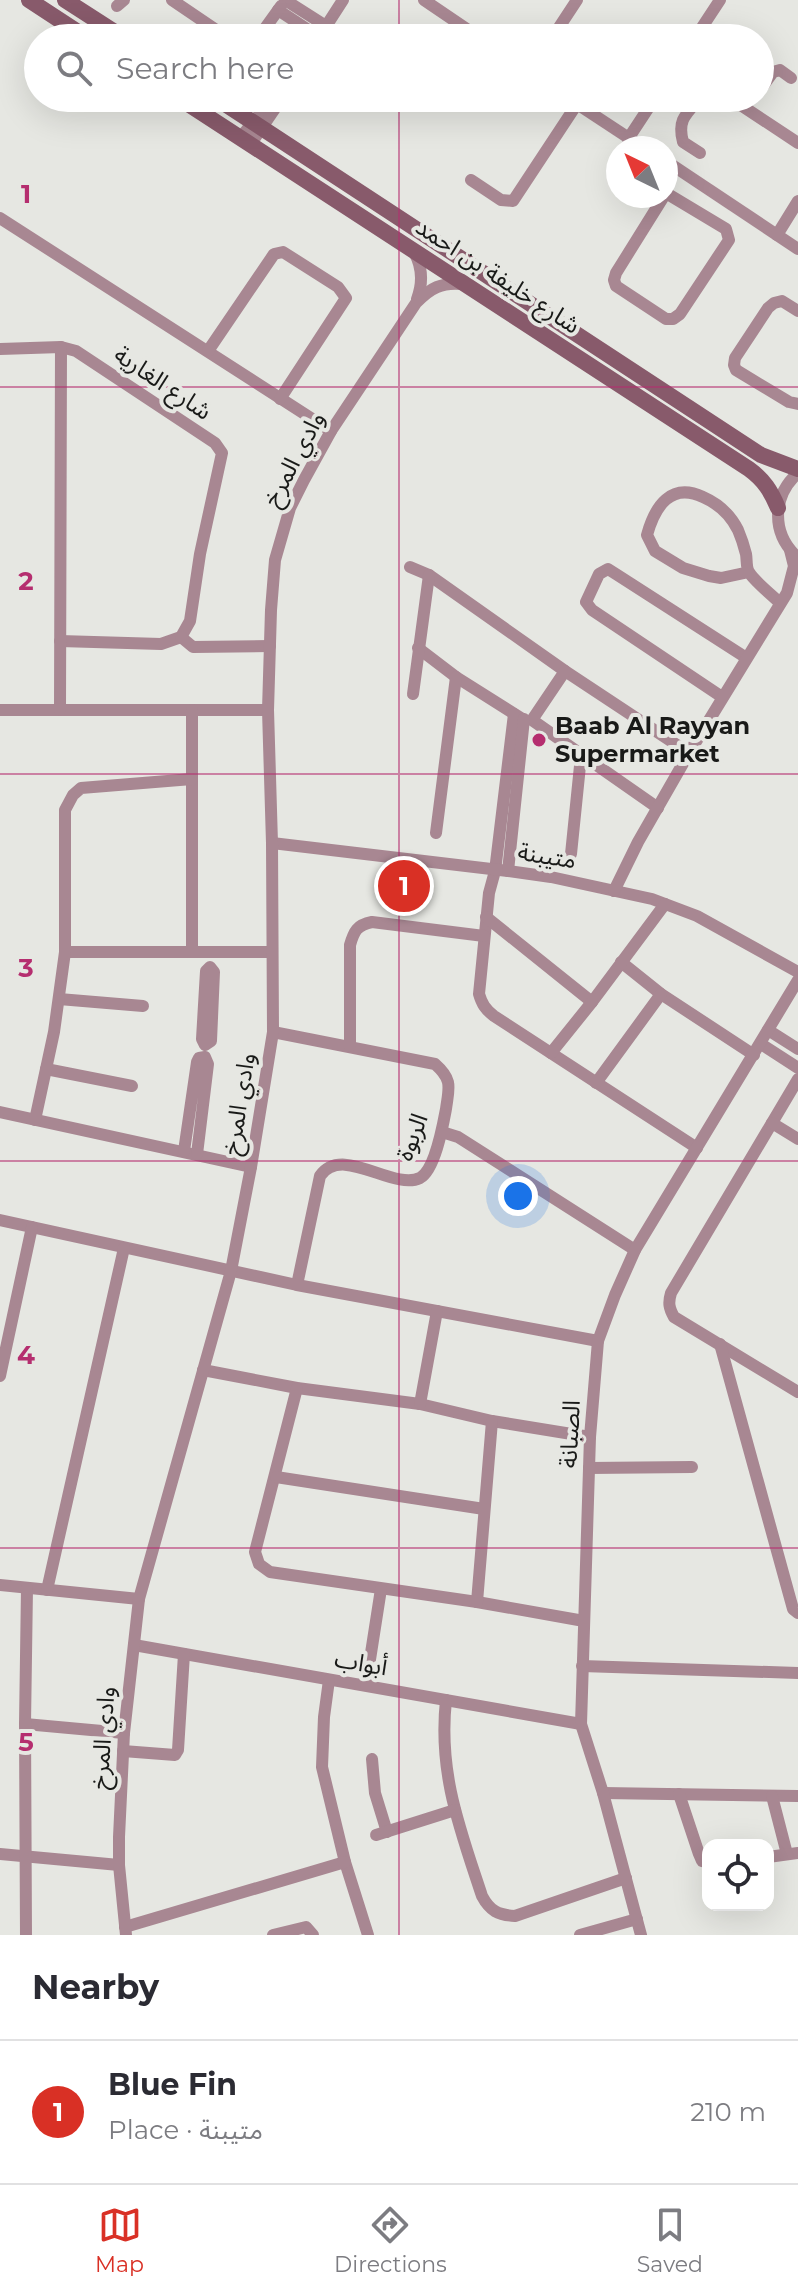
<!DOCTYPE html>
<meta charset="utf-8">
<style>
:root{--surface:#fff;--page:#f2f2f3;--text:#2b2b33;--muted:#7c7c81;--line:#e1e1e2;--accent:#d93025}
body{margin:0;font-family:Montserrat,"Noto Sans Arabic",sans-serif;background:var(--page);color:var(--text)}
.controls{position:absolute;right:24px;bottom:24px;display:grid;overflow:hidden;border-radius:16px;box-shadow:0 8px 32px #0002}
.controls button{width:72px;height:72px;display:grid;place-items:center;padding:0;border:0;border-bottom:2px solid var(--line);background:var(--surface);color:var(--text);font:40px sans-serif}
.compass{position:absolute;left:606px;top:136px;width:72px;height:72px;border-radius:50%;background:var(--surface);box-shadow:0 8px 32px #0002;rotate:317deg}
.you{position:absolute;left:518px;top:1196px;width:28px;height:28px;margin:-20px;border:6px solid #fff;border-radius:50%;background:#1a73e8;box-shadow:0 0 0 12px #1a73e833}
.badge{display:grid;place-items:center;width:52px;height:52px;border-radius:50%;background:var(--accent);color:#fff;font-size:26px;font-weight:700}
.pin{position:absolute;translate:-50% -50%;border:4px solid #fff;box-shadow:0 2px 8px #0006}
.list{margin:0;padding:0;list-style:none}
h2{display:flex;justify-content:space-between;align-items:center;height:104px;margin:0;padding:0 32px;font-size:34px}
h2 small{font-size:26px;font-weight:400;color:var(--muted)}
.list li{display:grid;grid-template-columns:52px 1fr auto;gap:24px;align-items:center;box-sizing:border-box;height:144px;padding:0 32px;border-top:2px solid var(--line)}
.list b{display:block;font-size:30px;white-space:nowrap}
.list p{margin:0;font-size:26px;white-space:nowrap;color:var(--muted)}
.list em{font-size:26px;font-style:normal;color:var(--muted)}
.icon{flex:none;width:44px;height:44px;fill:none;stroke:currentColor;stroke-width:2;stroke-linecap:round;stroke-linejoin:round}
.map{position:relative;flex:none;width:798px;height:1935px;overflow:hidden}
.search{position:absolute;background:var(--surface);box-shadow:0 8px 32px #0002;left:24px;right:24px;top:24px;height:88px;display:flex;align-items:center;gap:20px;box-sizing:border-box;padding:0 28px;border-radius:44px;color:var(--muted);font-size:30px}
.sheet{height:248px;background:var(--surface)}
nav{display:flex;justify-content:space-around;align-items:center;box-sizing:border-box;height:112px;border-top:2px solid var(--line);background:var(--surface);font-size:22px;color:var(--muted)}
nav a{display:grid;justify-items:center;gap:4px}
nav .on{color:var(--accent)}
.map>svg:first-child{display:block}
.lines{fill:none;stroke-linecap:round;stroke-linejoin:round}
.street{stroke:#a88792;stroke-width:12}
.secondary{stroke:#885a6b;stroke-width:16}
.grid{fill:none;stroke:#b52e6f;stroke-width:2;stroke-opacity:0.55}
.poi-dot{fill:#b52e6f;stroke:#e6e7e2;stroke-width:3}
.labels{text-anchor:middle;stroke-width:8;stroke-linejoin:round;paint-order:stroke}
.street-label{font-size:24px;fill:#191a18;stroke:#e6e7e2}
.poi-label{font-size:24px;font-weight:bold;fill:#191a18;stroke:#e6e7e2;text-anchor:start}
.grid-label{font-size:26px;text-anchor:middle;font-weight:bold;fill:#b52e6f;stroke:#e6e7e2;stroke-width:8;stroke-linejoin:round;paint-order:stroke}
</style>
<div class="map">
<svg width="798" height="1935" viewBox="0 0 798 1935">
<rect width="100%" height="100%" fill="#e6e7e2"/>
<g class="lines">
<g class="street">
<polyline points="172,0 228,38"/>
<polyline points="285,0 326,26"/>
<polyline points="424,0 480,38"/>
<polyline points="117,6 124,0"/>
<polyline points="278,10 319,37"/>
<polyline points="323,31 343,0"/>
<polyline points="258,38 281,6"/>
<polyline points="552,38 577,0"/>
<polyline points="695,38 720,0"/>
<polyline points="760,90 773,72 780,70 791,78"/>
<polyline points="568,98 644,148"/>
<path d="M 700,98 C 686,114 677,120 683,142 L 700,153"/>
<polyline points="730,98 798,143"/>
<polyline points="240,138 273,98"/>
<polyline points="628,139 655,98"/>
<polyline points="250,145 282,98"/>
<polyline points="666,161 798,249"/>
<polyline points="471,180 501,200 513,201 577,104"/>
<polyline points="664,196 616,273 614,280 616,286 666,319 673,319 680,314 729,240 726,229 666,193"/>
<polyline points="0,218 331,431"/>
<polyline points="777,235 798,201"/>
<path d="M 414,252 C 423,268 423,283 417,299"/>
<polyline points="798,311 782,301 774,303 768,308 735,358 734,365 736,370 789,402 798,404"/>
<polyline points="0,349 61,347 76,351 215,443 222,453 200,554 190,621 181,637 161,644 60,641"/>
<polyline points="208,351 274,254 283,252 338,287 346,298 280,399"/>
<path d="M 795,555 C 771,531 773,495 798,473"/>
<polyline points="410,567 429,575 565,671 689,753"/>
<path d="M 749,572 L 721,578 L 709,576 L 683,568 L 655,551 L 647,535 C 655,506 671,482 703,497 C 719,504 730,514 738,530 C 741,537 744,546 746,554 C 747,559 746,568 749,572 C 753,580 773,596 780,603"/>
<polyline points="181,637 193,647 270,646"/>
<polyline points="418,648 456,677 521,718"/>
<polyline points="565,671 532,720 658,808"/>
<polyline points="413,694 429,575"/>
<polyline points="722,697 592,610 586,602 599,574 608,569 619,576 745,657"/>
<polyline points="0,710 268,710"/>
<polyline points="60,710 61,347"/>
<polyline points="192,710 192,952"/>
<path d="M 514,714 L 495,871 L 489,893 L 479,994 C 482,1004 485,1009 494,1016 L 697,1148"/>
<polyline points="436,833 456,677"/>
<polyline points="272,843 508,871 551,877 652,899 697,916 798,972"/>
<polyline points="571,854 581,756"/>
<polyline points="508,871 524,719"/>
<polyline points="614,891 638,842 689,753 787,593 794,566 790,550"/>
<polyline points="486,917 592,1002"/>
<polyline points="65,952 272,952"/>
<polyline points="621,962 661,994 754,1055"/>
<polygon points="210,967 214,972 211,1041 205,1045 202,1039 206,971"/>
<polyline points="59,999 143,1006"/>
<polyline points="768,1030 798,1049"/>
<path d="M 273,1032 L 435,1064 C 453,1080 449,1087 446,1109 C 443,1125 435,1170 420,1178 C 393,1191 342,1144 320,1176 L 297,1285"/>
<polyline points="761,1044 798,1068"/>
<path d="M 350,1046 L 350,945 C 354,931 357,925 372,922 L 484,936"/>
<polyline points="551,1053 592,1002 665,904"/>
<polyline points="46,1069 132,1086"/>
<path d="M 798,1079 L 671,1293 C 668,1303 669,1308 674,1317 L 798,1392"/>
<polyline points="596,1083 661,994"/>
<polyline points="0,1112 251,1167"/>
<polyline points="35,1120 54,1032 65,952 65,810 73,795 81,788 192,779"/>
<polyline points="772,1123 798,1139"/>
<polyline points="442,1132 458,1137 635,1250"/>
<polyline points="184,1151 197,1062 199,1058 205,1057 208,1064 197,1154"/>
<polyline points="0,1220 297,1285 598,1341"/>
<polyline points="720,1344 793,1609 798,1613"/>
<polyline points="203,1370 297,1388 420,1404 492,1421 590,1437"/>
<polyline points="0,1376 32,1227"/>
<polyline points="297,1388 255,1552 259,1564 270,1572 477,1602 584,1621"/>
<polyline points="420,1404 437,1311"/>
<polyline points="589,1468 692,1467"/>
<polyline points="276,1477 484,1509"/>
<polyline points="0,1585 139,1599"/>
<polyline points="47,1590 124,1248"/>
<polyline points="477,1602 492,1421"/>
<polyline points="134,1645 581,1724"/>
<polyline points="582,1666 798,1673"/>
<polyline points="329,1680 324,1717 322,1767 345,1862 368,1935"/>
<polyline points="366,1685 381,1589"/>
<path d="M 446,1700 C 438,1773 460,1829 482,1896 C 490,1911 498,1915 515,1916 L 626,1878"/>
<polyline points="25,1724 124,1733"/>
<polyline points="123,1751 175,1755 178,1750 184,1654"/>
<polyline points="372,1759 375,1793 387,1832"/>
<polyline points="603,1793 798,1796"/>
<polyline points="679,1794 699,1854 702,1861 708,1862"/>
<polyline points="772,1796 787,1854"/>
<polyline points="376,1835 455,1810"/>
<polyline points="0,1854 119,1865"/>
<polyline points="768,1857 798,1853"/>
<polyline points="125,1927 345,1862"/>
<polyline points="26,1935 25,1724 27,1588"/>
<path d="M 126,1935 L 119,1865 L 119,1837 L 124,1733 L 139,1599 L 231,1271 L 251,1167 L 273,1032 L 272,843 L 268,710 L 271,610 L 275,560 L 290,508 L 304,480 L 331,431 L 416,303 C 430,288 442,282 462,284"/>
<polyline points="273,1935 306,1927 313,1935"/>
<polyline points="580,1935 637,1919"/>
<polyline points="641,1935 603,1793 581,1724 590,1437 598,1341 615,1295 635,1250 798,980"/>
</g>
<g class="secondary">
<polyline points="29,0 87,38"/>
<polyline points="65,0 124,38"/>
<path d="M 179,98 L 749,469 C 764,480 771,491 778,508"/>
<polyline points="216,98 761,455 798,469"/>
</g>
</g>
<path class="grid" d="M 399,0 L 399,38M 399,98 L 399,1935M 0,387 L 798,387M 0,774 L 798,774M 0,1161 L 798,1161M 0,1548 L 798,1548"/>
<circle class="poi-dot" cx="539" cy="740" r="8"/>
<g class="labels">
<g class="street-label">
<text transform="translate(498 276) rotate(33)" y="8">شارع خليفة بن احمد</text>
<text transform="translate(163 383) rotate(34)" y="8">شارع الغارية</text>
<text transform="translate(294 459) rotate(-62)" y="8">وادي المرخ</text>
<text transform="translate(547 856) rotate(9)" y="8">متيبنة</text>
<text transform="translate(239 1104) rotate(-81)" y="8">وادي المرخ</text>
<text transform="translate(412 1137) rotate(-69)" y="8">الربوة</text>
<text transform="translate(570 1434) rotate(-87)" y="8">الصبانة</text>
<text transform="translate(361 1663) rotate(10)" y="8">أبواب</text>
<text transform="translate(103 1738) rotate(-86)" y="8">وادي المرخ</text>
</g>
<g class="poi-label">
<text x="555" y="734">Baab Al Rayyan<tspan x="555" dy="28">Supermarket</tspan></text>
</g>
</g>
<g class="grid-label">
<text x="26" y="203">1</text>
<text x="26" y="590">2</text>
<text x="26" y="977">3</text>
<text x="26" y="1364">4</text>
<text x="26" y="1751">5</text>
</g>
</svg>
<div class="controls">
<button><svg class="icon" aria-label="locate" viewBox="0 0 24 24"><circle cx="12" cy="12" r="6"/><path d="M12 2v4M12 18v4M2 12h4M18 12h4"/></svg></button>
</div>
<svg class="compass" viewBox="-18 -18 36 36"><path d="M0-13l5 13h-10z" fill="#e53935"/><path d="M0 13l5-13h-10z" fill="#7c7c81"/></svg>
<div class="you"></div>
<div class="pin badge" style="left:404px;top:886px">1</div>
<div class="search"><svg class="icon" aria-label="search" viewBox="0 0 24 24"><circle cx="10" cy="10" r="6"/><path d="M15 15l6 6"/></svg>Search here</div>
</div>
<section class="sheet">
<h2>Nearby<small></small></h2>
<ul class="list">
<li><span class="badge">1</span><div><b>Blue Fin</b><p>Place · متيبنة</p></div><em>210 m</em></li>
</ul>
</section>
<nav>
<a class="on"><svg class="icon" aria-label="map" viewBox="0 0 24 24"><path d="M3 6l6-2 6 2 6-2v14l-6 2-6-2-6 2zM9 4v14M15 6v14"/></svg>Map</a>
<a><svg class="icon" aria-label="directions" viewBox="0 0 24 24"><path d="M12 3l9 9-9 9-9-9zM9 14v-3h6M13 9l2 2-2 2"/></svg>Directions</a>
<a><svg class="icon" aria-label="saved" viewBox="0 0 24 24"><path d="M7 4h10v16l-5-4-5 4z"/></svg>Saved</a>
</nav>
